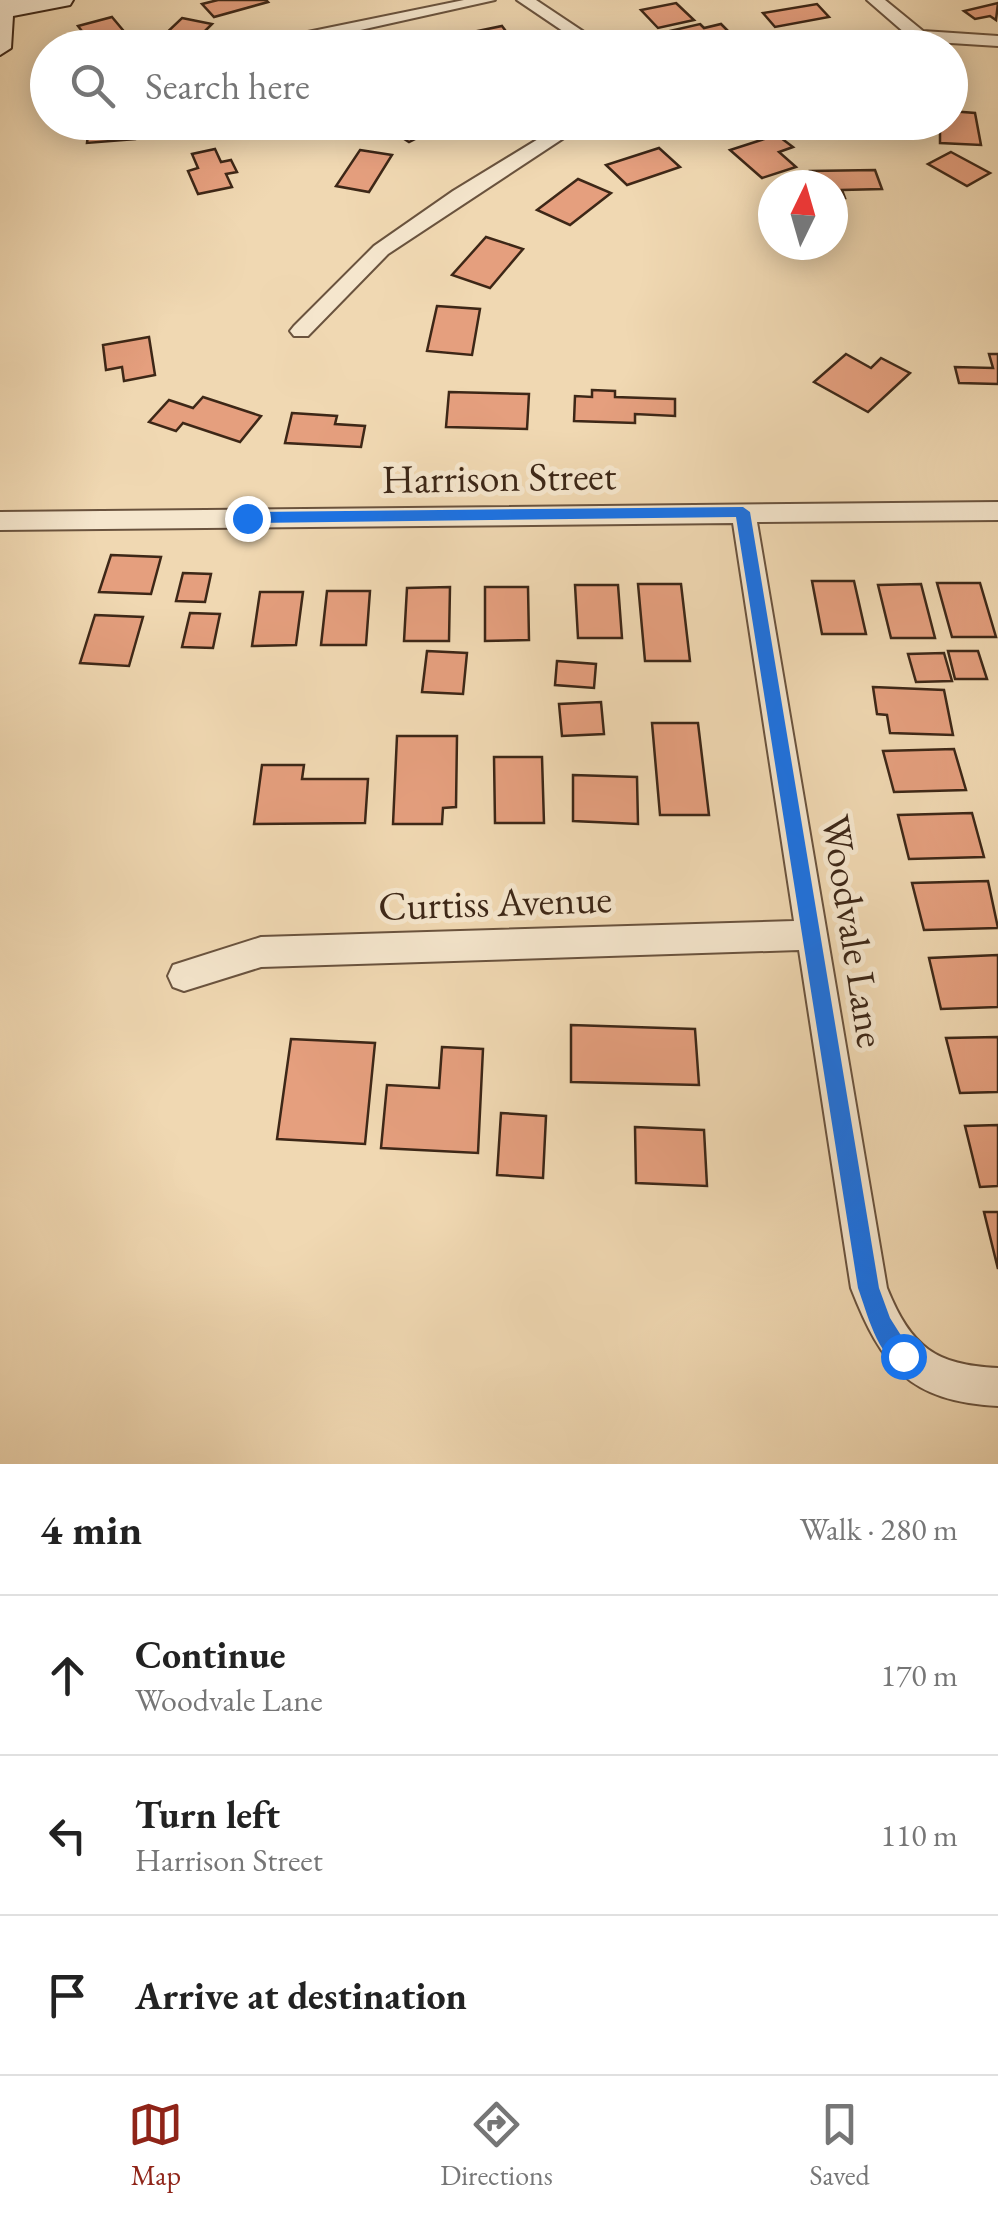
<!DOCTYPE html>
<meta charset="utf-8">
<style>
:root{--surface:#fff;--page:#f6f6f6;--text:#222;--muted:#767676;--line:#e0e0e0;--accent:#8f2418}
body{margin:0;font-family:"EB Garamond",serif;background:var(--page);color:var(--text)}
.compass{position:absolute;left:758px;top:170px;width:90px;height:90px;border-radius:50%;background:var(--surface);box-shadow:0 5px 25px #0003;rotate:5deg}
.stop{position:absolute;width:30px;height:30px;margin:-22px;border:8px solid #1a73e8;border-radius:50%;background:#fff}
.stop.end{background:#1a73e8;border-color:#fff;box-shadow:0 2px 10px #0008}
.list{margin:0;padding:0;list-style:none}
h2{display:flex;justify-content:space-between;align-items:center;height:130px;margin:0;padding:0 40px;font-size:42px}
h2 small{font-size:32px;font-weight:400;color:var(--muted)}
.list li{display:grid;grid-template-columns:65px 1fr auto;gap:30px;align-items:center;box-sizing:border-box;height:160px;padding:0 40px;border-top:2px solid var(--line)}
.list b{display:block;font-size:38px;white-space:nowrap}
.list p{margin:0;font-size:32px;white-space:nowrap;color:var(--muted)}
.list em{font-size:32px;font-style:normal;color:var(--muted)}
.icon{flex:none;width:55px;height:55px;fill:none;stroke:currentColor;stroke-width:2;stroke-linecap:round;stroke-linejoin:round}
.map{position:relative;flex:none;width:998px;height:1464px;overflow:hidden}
.search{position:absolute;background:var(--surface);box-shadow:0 5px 25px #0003;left:30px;right:30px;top:30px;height:110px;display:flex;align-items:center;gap:25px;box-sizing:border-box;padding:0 35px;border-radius:55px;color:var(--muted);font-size:38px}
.sheet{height:610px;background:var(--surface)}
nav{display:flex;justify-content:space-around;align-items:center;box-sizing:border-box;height:140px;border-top:2px solid var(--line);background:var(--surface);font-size:28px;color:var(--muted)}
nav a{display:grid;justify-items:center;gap:5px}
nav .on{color:var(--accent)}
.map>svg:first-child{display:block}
.building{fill:#e59f7e;stroke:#3d2717;stroke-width:2.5}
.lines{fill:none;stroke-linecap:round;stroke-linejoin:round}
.street-casing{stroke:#6a533e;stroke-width:4}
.secondary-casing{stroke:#3d2717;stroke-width:4}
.street{fill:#f5e6cd;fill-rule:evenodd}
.secondary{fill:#f5e6cd;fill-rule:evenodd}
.route{fill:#1a73e8}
.labels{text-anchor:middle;stroke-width:10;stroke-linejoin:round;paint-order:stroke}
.street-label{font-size:40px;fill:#3d2717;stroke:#f5e6cd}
</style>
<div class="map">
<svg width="998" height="1464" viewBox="0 0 998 1464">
<rect width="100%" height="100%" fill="#f0d8b2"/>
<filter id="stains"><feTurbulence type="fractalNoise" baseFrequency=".002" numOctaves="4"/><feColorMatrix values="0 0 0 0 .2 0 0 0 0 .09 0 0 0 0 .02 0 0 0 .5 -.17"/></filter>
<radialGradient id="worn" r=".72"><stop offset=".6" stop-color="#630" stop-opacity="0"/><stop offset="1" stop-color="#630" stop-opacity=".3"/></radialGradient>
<g class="building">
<polygon points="218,0 266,0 268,2 214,17 202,4"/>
<polygon points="676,3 694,20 658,28 641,10"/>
<polygon points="998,3 996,20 990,16 975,19 964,11"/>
<polygon points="817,4 829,17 775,27 763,13"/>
<polygon points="112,17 127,35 118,37 124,44 95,48 78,26"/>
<polygon points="182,18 212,24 191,45 161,38"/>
<polygon points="700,24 704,28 721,24 734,37 674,48 661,33"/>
<polygon points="502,26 515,43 462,48 453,36"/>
<polygon points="950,111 975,113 981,145 940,143 940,122 950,122"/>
<polygon points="97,122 136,122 135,139 87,143 88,134 96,134"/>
<polygon points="399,122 438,122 443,125 409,142 387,128"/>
<polygon points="777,135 793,147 779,152 796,167 762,178 730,150"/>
<polygon points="659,148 680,167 627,185 606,165"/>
<polygon points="215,149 221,162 231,160 237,172 226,174 232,187 198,194 188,171 198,168 192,154"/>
<polygon points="360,150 392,155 369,192 336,186"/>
<polygon points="951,152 990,173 967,186 928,164"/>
<polygon points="875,170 882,189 842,190 845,198 833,198 833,185 814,185 810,171"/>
<polygon points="578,179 611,193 570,225 537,210"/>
<polygon points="486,237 523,249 490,288 452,275"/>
<polygon points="437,306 480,309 472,355 427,351"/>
<polygon points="149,337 155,375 124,381 122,367 106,370 103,345"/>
<polygon points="846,354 871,368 881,358 910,373 868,412 814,382"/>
<polygon points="989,354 998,354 998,384 959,383 955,367 993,368"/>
<polygon points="592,390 615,391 615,397 675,399 675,416 635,414 635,423 574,421 575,396 592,397"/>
<polygon points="449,392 529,394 527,429 446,427"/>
<polygon points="203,397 261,416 240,442 183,423 176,431 149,422 169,400 193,408"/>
<polygon points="292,413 337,416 335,424 365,426 361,447 285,443"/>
<polygon points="111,555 161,557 151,594 99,592"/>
<polygon points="183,573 211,574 205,602 176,601"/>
<polygon points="812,581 854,581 866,634 822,634"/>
<polygon points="937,583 980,583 996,637 952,637"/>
<polygon points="638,584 681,584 690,661 645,661"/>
<polygon points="921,584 935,638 891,638 878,585"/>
<polygon points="575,585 618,585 622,638 578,638"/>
<polygon points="450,587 449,641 404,641 407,588"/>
<polygon points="485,587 528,587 529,640 485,641"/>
<polygon points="327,591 370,591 366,645 321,645"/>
<polygon points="260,592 303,592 296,645 252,646"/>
<polygon points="190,613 220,614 213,648 182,647"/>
<polygon points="95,615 143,617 129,666 80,663"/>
<polygon points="427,651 467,653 463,694 422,692"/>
<polygon points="948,651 978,651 987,679 955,679"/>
<polygon points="944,653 952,681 916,682 908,654"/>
<polygon points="557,661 596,664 594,688 555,685"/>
<polygon points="873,687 944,690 953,735 890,733 887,715 877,714"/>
<polygon points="601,702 604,734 562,736 559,704"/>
<polygon points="652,723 698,723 709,815 660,815"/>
<polygon points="397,736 457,736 456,807 443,808 442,824 393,824"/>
<polygon points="954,749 966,790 894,792 883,751"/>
<polygon points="494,757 542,757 544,823 495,823"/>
<polygon points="262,765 304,765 302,779 368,779 365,823 254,824"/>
<polygon points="573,775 637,777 638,824 573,821"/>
<polygon points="972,813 984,857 909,859 898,815"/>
<polygon points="988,881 998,928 924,930 912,883"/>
<polygon points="998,955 998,1007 941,1009 929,958"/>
<polygon points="571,1025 695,1029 699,1085 571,1082"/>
<polygon points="998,1037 998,1092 960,1093 946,1038"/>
<polygon points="291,1039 375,1043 365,1144 277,1139"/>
<polygon points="442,1047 483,1049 478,1153 381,1148 387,1085 439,1088"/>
<polygon points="501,1113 546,1116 543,1178 497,1175"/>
<polygon points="998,1125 998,1186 980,1187 965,1126"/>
<polygon points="635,1127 704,1130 707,1186 636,1183"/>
<polygon points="984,1212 998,1212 998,1269"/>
</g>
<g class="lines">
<g class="street-casing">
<g id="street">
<polygon points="464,0 495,0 293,45 285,40 293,35"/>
<polygon points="517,0 536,0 608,48 588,48"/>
<polygon points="867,0 885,0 923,31 998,36 998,46 919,41 865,48 812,48 820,43 905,33"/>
<polygon points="566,122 588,122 388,254 308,336 294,336 290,331 294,326 374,246 453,191"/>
<polygon points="843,122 861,122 863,133 854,138 848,137"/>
<path d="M 998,502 L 998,520 L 757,522 L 887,1288 C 911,1347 935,1365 998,1368 L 998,1406 C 909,1401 882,1367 851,1288 L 799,950 L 261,967 L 184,991 L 173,987 L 168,976 L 173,965 L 261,937 L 794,921 L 733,523 L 0,530 L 0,512 Z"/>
</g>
</g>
<g class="secondary-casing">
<polygon id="secondary" points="0,0 73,0 70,5 13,16 11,48 0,55"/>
</g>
<use href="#street" class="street"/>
<use href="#secondary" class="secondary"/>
</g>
<path class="route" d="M 743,507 L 750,512 L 879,1288 L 890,1318 L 914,1356 L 911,1364 L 903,1367 C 877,1357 867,1312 858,1288 L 736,517 L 247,523 L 240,518 L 247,512 Z"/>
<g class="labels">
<g class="street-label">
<text transform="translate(499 477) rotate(-1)" y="14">Harrison Street</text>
<text transform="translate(495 902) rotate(-2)" y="14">Curtiss Avenue</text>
<text transform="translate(854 931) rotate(81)" y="14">Woodvale Lane</text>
</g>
</g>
<rect width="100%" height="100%" filter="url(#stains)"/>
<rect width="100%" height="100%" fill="url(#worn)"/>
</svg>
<svg class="compass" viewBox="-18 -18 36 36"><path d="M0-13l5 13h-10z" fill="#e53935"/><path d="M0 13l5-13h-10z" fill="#767676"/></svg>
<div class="stop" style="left:903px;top:1356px"></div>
<div class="stop end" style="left:247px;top:518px"></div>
<div class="search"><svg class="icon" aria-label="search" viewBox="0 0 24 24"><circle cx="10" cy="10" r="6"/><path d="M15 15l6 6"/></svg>Search here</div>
</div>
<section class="sheet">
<h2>4 min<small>Walk · 280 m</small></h2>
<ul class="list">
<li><svg class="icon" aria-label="ahead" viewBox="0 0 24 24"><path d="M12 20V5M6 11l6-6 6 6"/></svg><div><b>Continue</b><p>Woodvale Lane</p></div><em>170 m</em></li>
<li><svg class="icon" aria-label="left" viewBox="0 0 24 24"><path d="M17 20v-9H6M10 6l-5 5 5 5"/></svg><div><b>Turn left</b><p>Harrison Street</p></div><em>110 m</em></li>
<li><svg class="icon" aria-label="arrive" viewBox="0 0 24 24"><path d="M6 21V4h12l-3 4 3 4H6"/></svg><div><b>Arrive at destination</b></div></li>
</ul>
</section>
<nav>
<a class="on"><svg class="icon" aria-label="map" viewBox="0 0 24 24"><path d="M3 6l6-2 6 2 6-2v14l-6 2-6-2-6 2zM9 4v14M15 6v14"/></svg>Map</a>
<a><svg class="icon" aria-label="directions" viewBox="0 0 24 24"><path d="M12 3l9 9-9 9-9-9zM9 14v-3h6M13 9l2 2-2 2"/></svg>Directions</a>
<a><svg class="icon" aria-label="saved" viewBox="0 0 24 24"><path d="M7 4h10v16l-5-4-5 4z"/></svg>Saved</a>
</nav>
